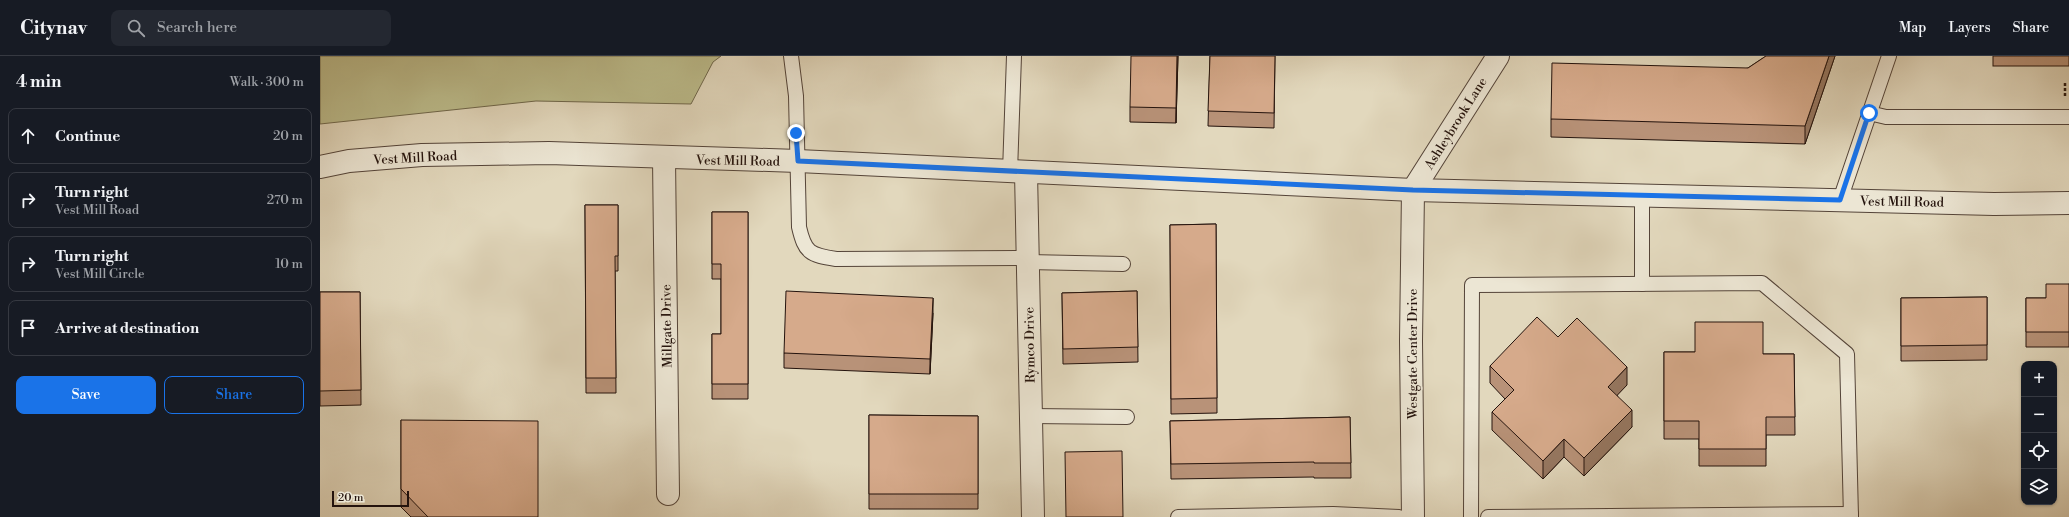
<!DOCTYPE html>
<meta charset="utf-8">
<style>
:root{--surface:#171b24;--page:#242831;--text:#f1f3f6;--muted:#9ea1a6;--line:#363941;--accent:#1a73e8}
body{margin:0;font-family:"Libre Bodoni",serif;background:var(--page);color:var(--text)}
.controls{position:absolute;right:12px;bottom:12px;display:grid;overflow:hidden;border-radius:8px;box-shadow:0 1px 3px #0004}
.controls button{width:36px;height:36px;display:grid;place-items:center;padding:0;border:0;border-bottom:1px solid var(--line);background:var(--surface);color:var(--text);font:20px sans-serif}
.scale{position:absolute;left:12px;bottom:10px;width:77px;box-sizing:border-box;padding-left:4px;border:2px solid #24130d;border-top:0;font-size:11px;line-height:14px;white-space:nowrap;color:#24130d;-webkit-text-stroke:3px #ece6d4;paint-order:stroke}
.stop{position:absolute;width:12px;height:12px;margin:-9px;border:3px solid #1a73e8;border-radius:50%;background:#fff}
.stop.end{background:#1a73e8;border-color:#fff;box-shadow:0 1px 4px #0008}
.list{margin:0;padding:0;list-style:none}
h2{display:flex;justify-content:space-between;align-items:center;height:52px;margin:0;padding:0 16px;font-size:17px}
h2 small{font-size:13px;font-weight:400;color:var(--muted)}
.list li{display:grid;grid-template-columns:26px 1fr auto;gap:12px;align-items:center;box-sizing:border-box;height:56px;margin:0 8px 8px;padding:0 8px;border:1px solid var(--line);border-radius:8px}
.list b{display:block;font-size:15px;white-space:nowrap}
.list p{margin:0;font-size:13px;white-space:nowrap;color:var(--muted)}
.list em{font-size:13px;font-style:normal;color:var(--muted)}
.actions{display:flex;gap:8px;padding:12px 16px}
.actions a{flex:1;padding:9px 0;border:1px solid var(--accent);border-radius:8px;text-align:center;font-size:14px;color:var(--accent)}
.actions .main{background:var(--accent);color:#fff}
.icon{flex:none;width:22px;height:22px;fill:none;stroke:currentColor;stroke-width:2;stroke-linecap:round;stroke-linejoin:round}
.map{position:relative;flex:none;width:1749px;height:461px;overflow:hidden}
header{display:flex;align-items:center;gap:24px;box-sizing:border-box;height:56px;padding:0 20px;background:var(--surface);border-bottom:1px solid var(--line)}
header strong{font-size:19px}
nav{display:flex;gap:22px;margin-inline-start:auto;font-size:14px}
.search{width:280px;height:36px;background:var(--page);display:flex;align-items:center;gap:10px;box-sizing:border-box;padding:0 14px;border-radius:8px;color:var(--muted);font-size:15px}
main{display:flex}
aside{flex:1;background:var(--surface)}
.map>svg:first-child{display:block}
.green{fill:#bcbc8c;stroke:#70684c}
.lines{fill:none;stroke-linecap:round;stroke-linejoin:round}
.service-casing{stroke:#544439;stroke-width:16}
.minor-casing{stroke:#544439;stroke-width:24}
.path{stroke:#24130d;stroke-width:2.5;stroke-dasharray:3 2;stroke-linecap:butt}
.service{stroke:#ece6d4;stroke-width:14}
.minor{stroke:#ece6d4;stroke-width:22}
.wall{fill:#b89278;stroke:#24130d}
.shaded-wall{fill:#967761;stroke:#24130d}
.building{fill:#d6aa8b;stroke:#24130d}
.route{stroke:#1a73e8;stroke-width:5}
.labels{text-anchor:middle;stroke-width:3;stroke-linejoin:round;paint-order:stroke}
.street-label{font-size:13px;fill:#24130d;stroke:#ece6d4}
</style>
<header>
<strong>Citynav</strong>
<div class="search"><svg class="icon" aria-label="search" viewBox="0 0 24 24"><circle cx="10" cy="10" r="6"/><path d="M15 15l6 6"/></svg>Search here</div>
<nav><a>Map</a><a>Layers</a><a>Share</a></nav>
</header>
<main>
<aside>
<h2>4 min<small>Walk · 300 m</small></h2>
<ul class="list">
<li><svg class="icon" aria-label="ahead" viewBox="0 0 24 24"><path d="M12 20V5M6 11l6-6 6 6"/></svg><div><b>Continue</b></div><em>20 m</em></li>
<li><svg class="icon" aria-label="right" viewBox="0 0 24 24"><path d="M7 20v-9h11M14 6l5 5-5 5"/></svg><div><b>Turn right</b><p>Vest Mill Road</p></div><em>270 m</em></li>
<li><svg class="icon" aria-label="right" viewBox="0 0 24 24"><path d="M7 20v-9h11M14 6l5 5-5 5"/></svg><div><b>Turn right</b><p>Vest Mill Circle</p></div><em>10 m</em></li>
<li><svg class="icon" aria-label="arrive" viewBox="0 0 24 24"><path d="M6 21V4h12l-3 4 3 4H6"/></svg><div><b>Arrive at destination</b></div></li>
</ul>
<div class="actions"><a class="main">Save</a><a>Share</a></div>
</aside>
<div class="map">
<svg width="1749" height="461" viewBox="0 0 1749 461">
<rect width="100%" height="100%" fill="#e2d8bd"/>
<filter id="stains"><feTurbulence type="fractalNoise" baseFrequency=".005" numOctaves="4"/><feColorMatrix values="0 0 0 0 .2 0 0 0 0 .09 0 0 0 0 .02 0 0 0 .5 -.17"/></filter>
<radialGradient id="worn" r=".72"><stop offset=".6" stop-color="#630" stop-opacity="0"/><stop offset="1" stop-color="#630" stop-opacity=".3"/></radialGradient>
<polygon class="green" points="0,0 401,0 393,6 371,48 216,45 0,68"/>
<g class="lines">
<g class="service-casing">
<g id="service">
<path d="M 471,0 L 476,40 L 479,171 C 485,197 490,199 516,203 L 708,202"/>
<polyline points="1549,57 1566,61 1749,61"/>
<polyline points="690,116 694,0"/>
<polyline points="1322,139 1322,228"/>
<polyline points="1520,144 1569,0"/>
<polyline points="708,206 803,208"/>
<polyline points="711,360 807,361"/>
<polyline points="858,461 1013,458 1079,461"/>
<polyline points="1151,461 1152,229 1442,227 1527,298 1531,461"/>
<polyline points="1168,461 1531,458"/>
</g>
</g>
<g class="minor-casing">
<g id="minor">
<polyline points="344,102 348,438"/>
<polyline points="0,111 29,105 102,99 229,97 478,105 1093,134 1674,148 1749,147"/>
<polyline points="706,116 713,461"/>
<polyline points="1093,134 1091,285 1093,461"/>
<polyline points="1093,134 1178,0"/>
</g>
</g>
<polyline class="path" points="1745,40 1745,25"/>
<use href="#service" class="service"/>
<use href="#minor" class="minor"/>
</g>
<g class="wall">
<polygon points="858,0 856,67 810,66 810,51"/>
<polygon points="890,0 955,0 954,72 888,70"/>
<polygon points="1446,0 1515,0 1485,88 1231,81 1231,63 1428,12"/>
<rect x="1673" y="0" width="76" height="10"/>
<polygon points="265,149 298,149 298,215 295,215 296,337 266,337"/>
<polygon points="392,156 428,156 428,343 392,343 392,278 401,278 401,223 392,223"/>
<polygon points="896,168 897,357 851,358 850,169"/>
<polygon points="1749,228 1749,291 1706,291 1706,242 1726,242"/>
<polygon points="817,235 818,306 743,308 742,237"/>
<polygon points="0,236 40,236 41,349 0,350"/>
<polygon points="1667,241 1667,304 1581,305 1581,242"/>
<polygon points="613,257 610,318 464,312 464,297"/>
<polygon points="1344,296 1375,296 1443,298 1474,298 1475,379 1446,379 1446,410 1379,410 1379,383 1344,383"/>
<polygon points="1170,310 1307,329 1297,339 1312,371 1264,420 1244,401 1223,423 1172,374 1172,356 1185,343 1170,327"/>
<polygon points="549,359 658,360 658,453 549,453"/>
<polygon points="1030,361 1031,422 994,422 994,421 851,423 850,365"/>
<polygon points="81,364 218,461 91,461 81,451"/>
</g>
<g class="shaded-wall">
<polygon points="857,0 858,0 856,67 856,52"/>
<polygon points="1509,0 1515,0 1485,88 1485,70"/>
<polygon points="613,242 613,257 610,318 610,303"/>
<polygon points="1307,311 1307,329 1288,349 1288,331"/>
<polygon points="1312,354 1312,371 1264,420 1264,402"/>
<polygon points="1244,383 1244,401 1223,423 1223,405"/>
</g>
<g class="building">
<polygon points="811,0 857,0 856,52 810,51"/>
<polygon points="890,0 955,0 954,57 888,55"/>
<polygon points="1446,0 1509,0 1485,70 1231,63 1232,7 1428,12"/>
<polygon points="265,149 298,149 298,200 295,200 296,322 266,322"/>
<polygon points="392,156 428,156 428,328 392,328 392,278 401,278 401,208 392,208"/>
<polygon points="896,168 897,342 851,343 850,169"/>
<polygon points="1726,228 1749,228 1749,276 1706,276 1706,242 1726,242"/>
<polygon points="466,235 613,242 610,303 464,297"/>
<polygon points="817,235 818,291 743,293 742,237"/>
<polygon points="0,236 40,236 41,334 0,335"/>
<polygon points="1667,241 1667,289 1581,290 1581,242"/>
<polygon points="1217,261 1238,281 1257,262 1307,311 1288,331 1312,354 1264,402 1244,383 1223,405 1172,356 1194,334 1170,310"/>
<polygon points="1375,266 1443,266 1443,298 1474,298 1475,361 1446,361 1446,393 1379,393 1379,365 1344,365 1344,296 1375,296"/>
<polygon points="549,359 658,360 658,438 549,438"/>
<polygon points="1030,361 1031,407 994,407 994,406 851,408 850,365"/>
<polygon points="81,364 218,365 218,461 108,461 81,433"/>
<polygon points="802,395 803,461 746,461 745,396"/>
</g>
<g class="lines">
<polyline class="route" points="476,77 478,105 1093,134 1520,144 1549,57"/>
</g>
<g class="labels">
<g class="street-label">
<text transform="translate(1135 67) rotate(-58)" y="5">Ashleybrook Lane</text>
<text transform="translate(95 101) rotate(-3)" y="5">Vest Mill Road</text>
<text transform="translate(418 104) rotate(1)" y="5">Vest Mill Road</text>
<text transform="translate(1582 145) rotate(1)" y="5">Vest Mill Road</text>
<text transform="translate(346 270) rotate(-91)" y="5">Millgate Drive</text>
<text transform="translate(709 289) rotate(-91)" y="5">Rymco Drive</text>
<text transform="translate(1092 298) rotate(-90)" y="5">Westgate Center Drive</text>
</g>
</g>
<rect width="100%" height="100%" filter="url(#stains)"/>
<rect width="100%" height="100%" fill="url(#worn)"/>
</svg>
<div class="controls">
<button>+</button>
<button>−</button>
<button><svg class="icon" aria-label="locate" viewBox="0 0 24 24"><circle cx="12" cy="12" r="6"/><path d="M12 2v4M12 18v4M2 12h4M18 12h4"/></svg></button>
<button><svg class="icon" aria-label="layers" viewBox="0 0 24 24"><path d="M12 4l9 5-9 5-9-5zM3 14l9 5 9-5"/></svg></button>
</div>
<div class="scale">20 m</div>
<div class="stop" style="left:1549px;top:57px"></div>
<div class="stop end" style="left:476px;top:77px"></div>
</div>
</main>
